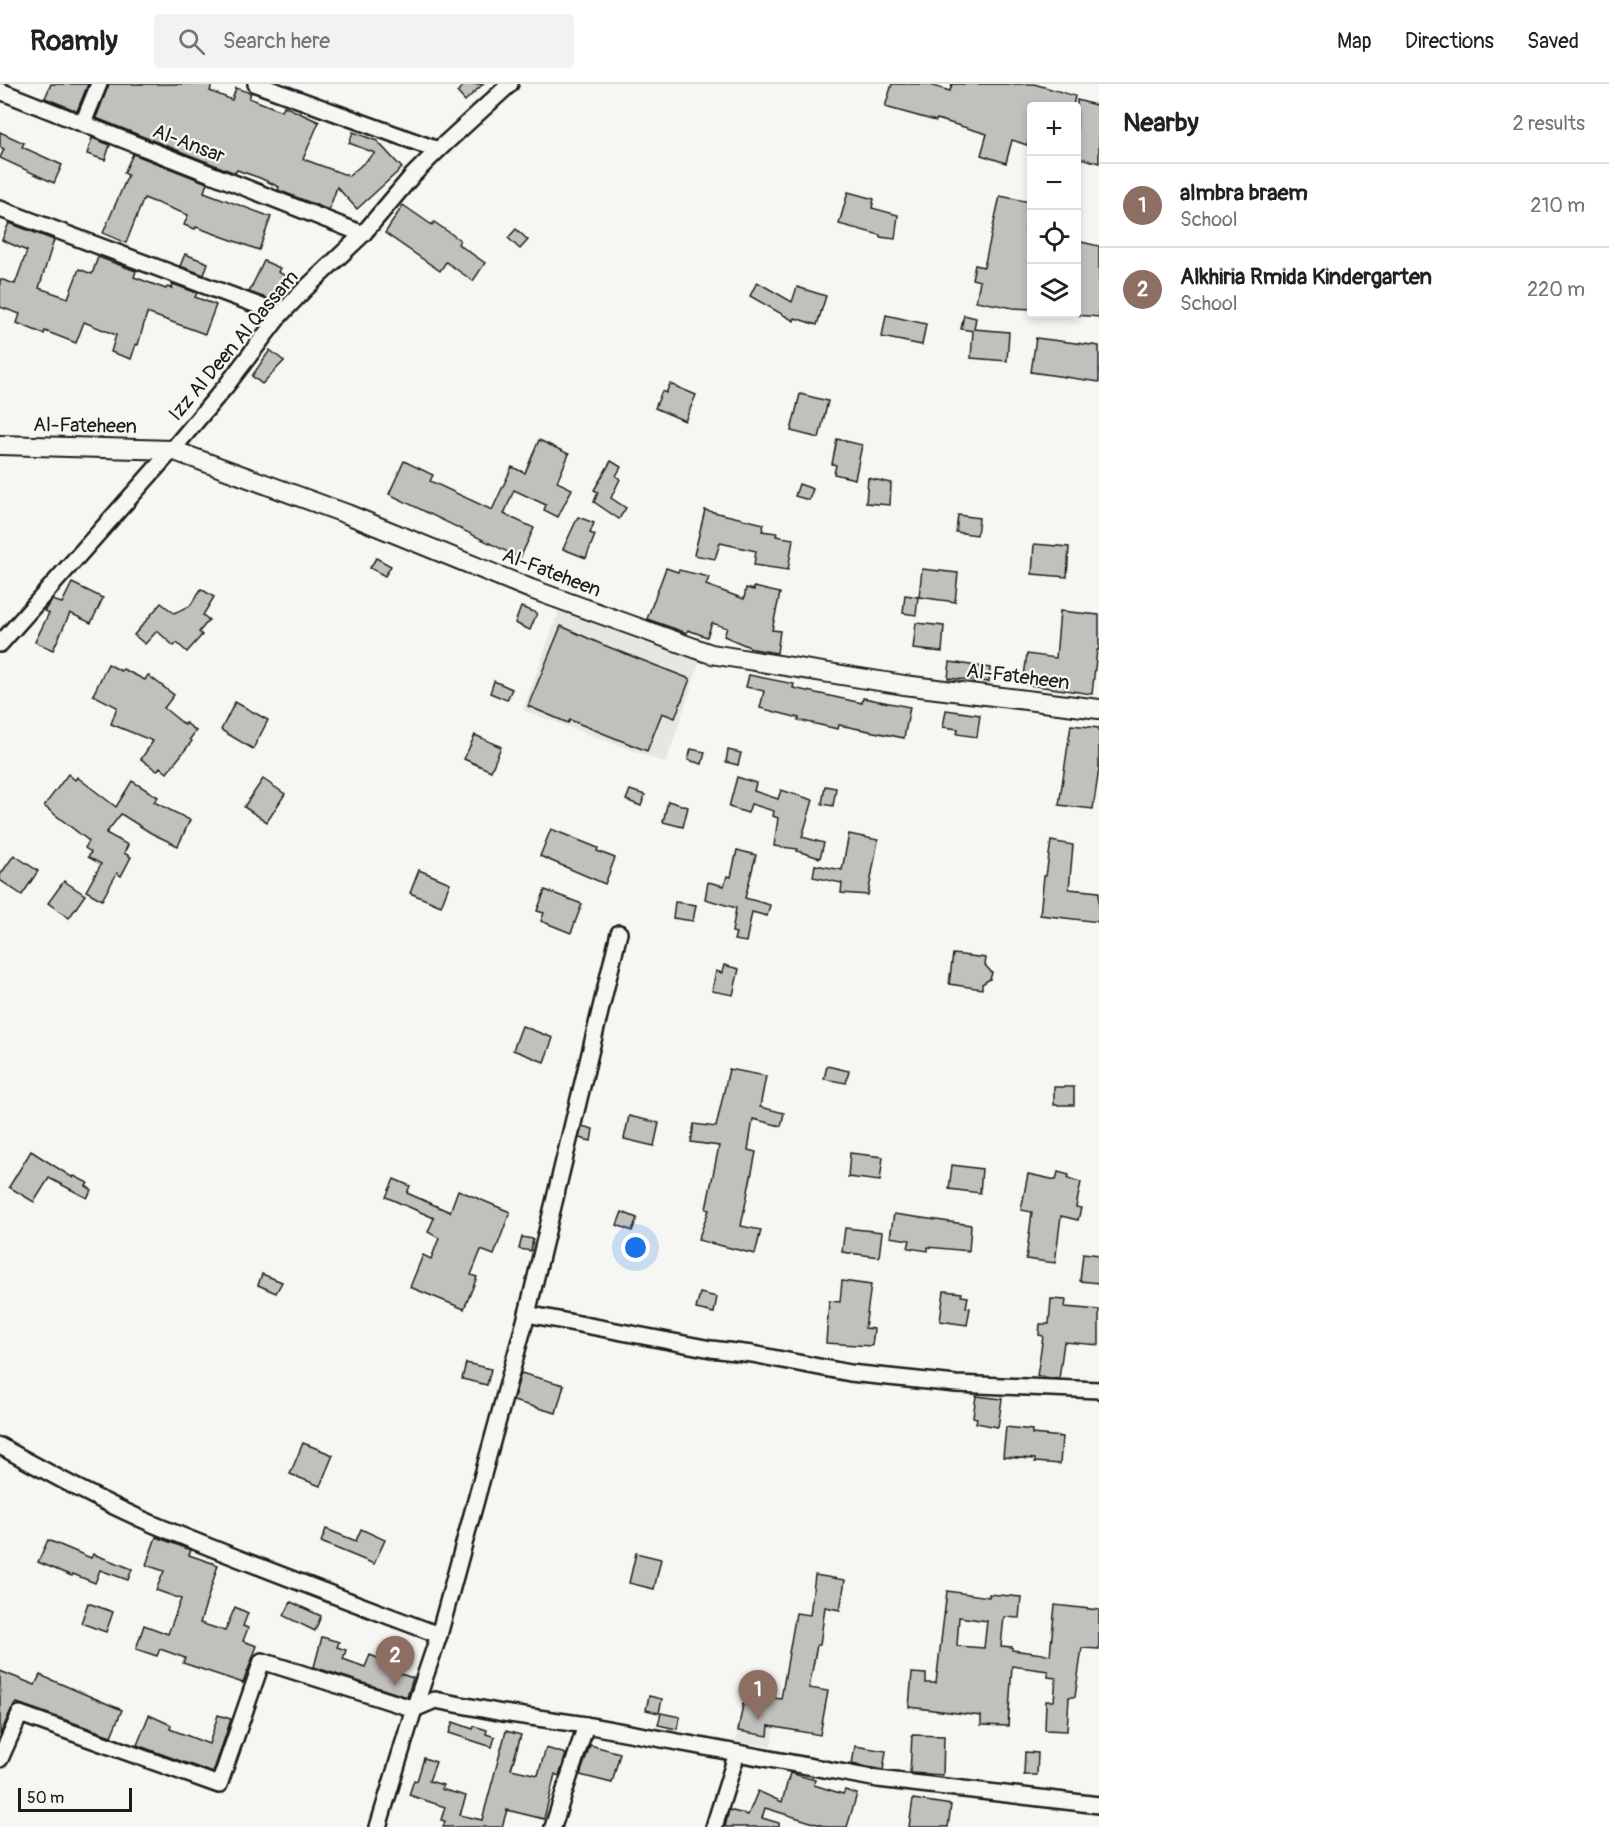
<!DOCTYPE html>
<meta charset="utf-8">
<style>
:root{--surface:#fff;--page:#f2f2f2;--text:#202124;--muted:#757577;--line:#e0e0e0;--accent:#b45309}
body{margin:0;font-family:Pangolin,sans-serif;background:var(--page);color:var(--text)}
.controls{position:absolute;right:18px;top:18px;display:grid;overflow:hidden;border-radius:6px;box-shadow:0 3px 9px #0003}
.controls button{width:54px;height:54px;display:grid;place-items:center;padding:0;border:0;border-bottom:2px solid var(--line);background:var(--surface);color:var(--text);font:30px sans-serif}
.scale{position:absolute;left:18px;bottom:15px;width:114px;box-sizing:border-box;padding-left:6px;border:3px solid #1c1c1c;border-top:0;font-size:16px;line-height:21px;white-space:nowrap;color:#1c1c1c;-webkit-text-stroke:4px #f6f6f2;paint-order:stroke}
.you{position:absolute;left:636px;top:1164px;width:21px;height:21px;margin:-15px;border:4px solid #fff;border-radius:50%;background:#1a73e8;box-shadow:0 0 0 9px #1a73e833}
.badge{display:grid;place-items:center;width:39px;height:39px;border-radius:50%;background:var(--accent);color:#fff;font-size:20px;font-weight:700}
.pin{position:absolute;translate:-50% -50px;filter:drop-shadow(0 2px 3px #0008)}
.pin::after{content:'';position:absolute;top:32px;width:21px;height:18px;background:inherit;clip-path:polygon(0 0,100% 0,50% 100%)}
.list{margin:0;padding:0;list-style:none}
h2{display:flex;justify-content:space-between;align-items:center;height:78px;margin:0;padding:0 24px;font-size:26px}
h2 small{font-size:20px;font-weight:400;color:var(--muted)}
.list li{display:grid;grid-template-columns:39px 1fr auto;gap:18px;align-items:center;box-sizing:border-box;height:84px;padding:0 24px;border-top:2px solid var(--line)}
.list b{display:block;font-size:22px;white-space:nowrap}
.list p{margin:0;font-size:20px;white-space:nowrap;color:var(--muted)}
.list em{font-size:20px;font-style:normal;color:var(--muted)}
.icon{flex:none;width:33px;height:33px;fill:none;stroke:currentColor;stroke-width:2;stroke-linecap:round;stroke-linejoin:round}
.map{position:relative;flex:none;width:1099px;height:1743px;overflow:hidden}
header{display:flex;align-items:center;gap:36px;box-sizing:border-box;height:84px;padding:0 30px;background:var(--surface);border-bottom:2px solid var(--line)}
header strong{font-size:28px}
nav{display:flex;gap:33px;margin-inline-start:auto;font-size:21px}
.search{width:420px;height:54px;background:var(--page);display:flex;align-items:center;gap:15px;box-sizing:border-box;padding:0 21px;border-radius:6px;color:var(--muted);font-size:22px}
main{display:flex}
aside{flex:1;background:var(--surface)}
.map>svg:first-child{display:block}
.built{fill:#e6e6e2}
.building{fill:#c0c0bd;stroke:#1c1c1c;stroke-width:1.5;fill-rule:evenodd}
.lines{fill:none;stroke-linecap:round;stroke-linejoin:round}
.minor-casing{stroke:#1c1c1c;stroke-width:20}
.tertiary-casing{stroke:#1c1c1c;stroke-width:22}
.minor{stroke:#f6f6f2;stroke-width:15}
.tertiary{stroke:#f6f6f2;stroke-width:18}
.labels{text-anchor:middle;stroke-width:4.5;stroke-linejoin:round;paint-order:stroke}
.street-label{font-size:20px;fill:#1c1c1c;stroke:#f6f6f2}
</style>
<header>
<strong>Roamly</strong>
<div class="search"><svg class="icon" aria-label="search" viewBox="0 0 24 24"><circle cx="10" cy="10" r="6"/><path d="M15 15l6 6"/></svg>Search here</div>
<nav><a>Map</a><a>Directions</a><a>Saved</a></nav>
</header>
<main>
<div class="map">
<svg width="1099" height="1743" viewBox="0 0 1099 1743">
<rect width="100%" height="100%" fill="#f6f6f2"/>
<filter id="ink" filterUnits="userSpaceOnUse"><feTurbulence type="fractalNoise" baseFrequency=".0167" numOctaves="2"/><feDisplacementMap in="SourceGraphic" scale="12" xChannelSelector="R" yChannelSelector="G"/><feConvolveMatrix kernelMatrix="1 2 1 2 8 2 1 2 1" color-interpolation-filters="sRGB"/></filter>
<g filter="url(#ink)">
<g class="built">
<polygon points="561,521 702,571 666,679 523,626"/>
<polygon points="384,1583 420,1595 411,1623 370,1609 378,1589 382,1590"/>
<polygon points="744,1607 779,1614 771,1662 736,1658"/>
</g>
<g class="building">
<polygon points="51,0 88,0 77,27 45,14"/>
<polygon points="109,0 212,0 210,7 232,16 236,4 251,9 249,14 282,27 284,22 319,38 303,75 349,92 375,69 349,59 353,48 377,57 402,84 357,125 337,103 329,126 278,106 279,103 260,94 237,86 235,89 96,34"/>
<polygon points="465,0 483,0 465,17 457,8"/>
<polygon points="892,0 926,0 950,7 952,0 1034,0 1075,12 1073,22 1032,22 1032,45 1027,61 1012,56 1006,79 981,71 987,50 937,35 936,37 885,23"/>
<polygon points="1077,16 1099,22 1099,79 1077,73"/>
<polygon points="0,48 24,59 22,63 62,81 54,99 0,74 4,65 0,63"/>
<polygon points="92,54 110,61 105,76 87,70"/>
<polygon points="133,70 207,99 204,108 271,133 259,166 196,143 195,145 184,141 188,131 144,114 126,159 103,149 128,91 124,89"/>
<polygon points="848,108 874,115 872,124 898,131 895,155 880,153 880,151 839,140"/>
<polygon points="1000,112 1030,118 1025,147 1032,148 1032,225 1013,224 976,217 980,197 972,195 975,181 984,183"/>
<polygon points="403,121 432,141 434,138 460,156 458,160 485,179 473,197 446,178 440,187 385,149"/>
<polygon points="9,139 54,156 39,204 68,214 79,185 92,190 98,173 136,187 134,193 166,205 167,203 172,204 173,200 197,209 195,213 216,221 205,250 147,229 138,261 136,260 131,275 111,268 116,251 84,238 76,259 45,247 44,250 17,239 20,230 0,223 0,195 15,200 27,167 2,156"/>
<polygon points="516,145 528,156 520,165 508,154"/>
<polygon points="1077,157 1099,162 1099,233 1077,231"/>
<polygon points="185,170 208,179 204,191 180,182"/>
<polygon points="264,177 280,184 278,188 288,193 277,218 249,208"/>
<polygon points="757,198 792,218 797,203 826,212 817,241 795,234 794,237 750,212"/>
<polygon points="886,231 926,240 922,261 882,253"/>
<polygon points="964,231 976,234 974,245 1009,248 1007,277 971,274 973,247 961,245"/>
<polygon points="1036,254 1099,262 1099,298 1031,288"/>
<polygon points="270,266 284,277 262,300 252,292"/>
<polygon points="670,300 696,311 685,337 655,324 662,307 666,309"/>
<polygon points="800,310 828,317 819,354 791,347"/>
<polygon points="837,355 862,361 855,395 834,390 836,381 832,380"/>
<polygon points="539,356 569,370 557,398 572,405 558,433 544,426 546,421 514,406 504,430 534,444 520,474 389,410 404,377 433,391 430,397 492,426 512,383 525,389"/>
<polygon points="611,377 621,383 616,392 620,395 611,414 626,424 619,435 594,418 598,408 594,406"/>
<polygon points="868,394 891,399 890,421 866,419"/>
<polygon points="799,400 813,405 809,416 795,412"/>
<polygon points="705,426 764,440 762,447 777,449 776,452 793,455 788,486 754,481 756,467 720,459 715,475 694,471"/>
<polygon points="958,431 979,434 977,451 956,448"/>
<polygon points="578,433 594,439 590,449 595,451 586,474 563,465"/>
<polygon points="1034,460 1069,463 1067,493 1032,490"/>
<polygon points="376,474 391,482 385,492 370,484"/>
<polygon points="666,484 678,488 679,486 709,493 706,501 744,515 746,504 754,506 754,503 780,509 772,546 780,547 777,569 754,565 724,552 727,544 712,539 707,553 688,546 687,549 647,535"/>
<polygon points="922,485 958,489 955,518 919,513"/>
<polygon points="72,499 103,514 91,539 70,529 53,566 35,558 49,529 44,527 52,516 62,519"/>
<polygon points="201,505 214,513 203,531 209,536 199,548 202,551 187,568 177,559 174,562 157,547 145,560 134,551 161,519 174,529 190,522"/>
<polygon points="905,511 918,513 916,531 903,529"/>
<polygon points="521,523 537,529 530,546 515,539"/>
<polygon points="1060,527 1099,531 1099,566 1097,566 1092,610 1023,600 1027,570 1056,574"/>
<polygon points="916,539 944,542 942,568 913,565"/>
<polygon points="561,542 601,560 690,595 675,634 662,629 647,667 570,636 568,639 528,622"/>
<polygon points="950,578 990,584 989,598 948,594"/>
<polygon points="108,580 121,587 123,585 145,596 148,591 174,611 164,624 185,641 186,639 196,647 190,655 192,657 167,689 160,683 157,687 141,675 153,657 111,640 117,623 93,611"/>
<polygon points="749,591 794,600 793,604 862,619 863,614 910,623 904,654 839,641 838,645 798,636 799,634 760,624 764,607 746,603"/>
<polygon points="494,597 512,605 507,616 490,609"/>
<polygon points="235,618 268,636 253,665 221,646"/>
<polygon points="946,626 980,631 977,653 957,650 958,645 943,643"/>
<polygon points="1071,641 1099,644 1099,685 1093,725 1059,721"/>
<polygon points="475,651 501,663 491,687 464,675"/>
<polygon points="691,665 705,668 702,680 688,676"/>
<polygon points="728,666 741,669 738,681 726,678"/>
<polygon points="68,690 75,696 77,693 116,723 132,697 158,713 154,718 190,736 178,762 151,749 121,730 106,749 128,761 124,769 131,773 121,792 117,789 102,816 86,807 101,780 88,773 91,768 85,764 89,757 44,722"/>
<polygon points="737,693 756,699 754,707 778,715 781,706 813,716 802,753 824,759 820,774 797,767 798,765 774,762 778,734 773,732 774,727 751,720 748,729 729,723"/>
<polygon points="263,695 285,710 267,738 244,723"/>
<polygon points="825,702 836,704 833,722 822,720"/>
<polygon points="630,706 645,711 641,722 626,716"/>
<polygon points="668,717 688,723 683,743 663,738"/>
<polygon points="551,745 598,764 597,767 615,774 605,800 540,772"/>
<polygon points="849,750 878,756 868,811 841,809 842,799 813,793 815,781 842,786"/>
<polygon points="1051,757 1073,761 1069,805 1099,808 1099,838 1040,831 1044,792 1046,792"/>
<polygon points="737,766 756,771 745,814 770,821 767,832 752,828 746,858 734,856 736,849 732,848 736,824 705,815 708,798 724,802 727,792 731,793"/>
<polygon points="14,771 38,787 22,811 0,796 0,791"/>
<polygon points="419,786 450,799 441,822 410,809"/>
<polygon points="64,797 85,811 69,834 48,819"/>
<polygon points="545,806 582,820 571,849 541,837 544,829 537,827"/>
<polygon points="675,818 696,821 693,837 673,834"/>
<polygon points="953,870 986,874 985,881 992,889 990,895 982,900 982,905 949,900"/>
<polygon points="724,881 739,885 733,911 712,907 716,887 722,889"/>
<polygon points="522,942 553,954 544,978 513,966"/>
<polygon points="827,982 849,987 846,999 824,995"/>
<polygon points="729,985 766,992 760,1023 784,1029 781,1042 753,1035 748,1066 756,1068 741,1142 761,1146 755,1170 698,1156 709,1126 706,1125 719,1062 691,1058 694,1040 716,1043"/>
<rect x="1054" y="1003" width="20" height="18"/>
<polygon points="629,1032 659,1039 654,1062 624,1055"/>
<polygon points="582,1042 593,1045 591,1057 579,1054"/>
<polygon points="31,1067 73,1094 74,1092 88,1099 86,1102 92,1106 87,1114 49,1094 34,1118 9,1103"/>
<polygon points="850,1069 883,1073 880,1097 848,1093"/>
<polygon points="952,1081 982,1085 980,1109 949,1105"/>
<polygon points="1058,1088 1069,1091 1068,1095 1081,1098 1076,1123 1081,1124 1078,1136 1061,1132 1055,1179 1026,1175 1032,1128 1021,1126 1028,1090 1056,1096"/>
<polygon points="394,1095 410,1102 407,1109 450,1128 458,1106 510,1128 494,1171 481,1166 471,1191 477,1193 464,1225 410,1203 423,1171 431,1175 439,1154 428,1148 434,1134 386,1113"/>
<polygon points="622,1128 637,1134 632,1147 617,1141"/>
<polygon points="894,1130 971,1141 969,1167 928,1163 928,1167 908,1164 910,1156 890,1153"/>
<polygon points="845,1144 882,1148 879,1173 842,1168"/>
<polygon points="522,1153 533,1155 531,1167 519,1165"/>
<polygon points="1083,1169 1099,1171 1099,1199 1080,1197"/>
<polygon points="262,1190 282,1198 276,1209 258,1201"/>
<polygon points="842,1197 871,1201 865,1244 874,1245 872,1262 826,1259 829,1217 840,1218"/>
<polygon points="944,1207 962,1209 961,1212 968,1213 966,1223 970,1224 967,1241 940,1237"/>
<polygon points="700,1209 717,1213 714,1229 696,1225"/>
<polygon points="1051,1215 1066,1216 1065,1223 1099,1226 1099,1261 1064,1258 1059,1295 1037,1292 1043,1252 1039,1251 1040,1240 1049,1240"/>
<polygon points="466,1279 491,1285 487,1301 462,1295"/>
<polygon points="521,1289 564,1301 556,1329 513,1317"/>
<polygon points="976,1312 1002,1315 998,1343 976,1339 977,1334 973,1333"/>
<polygon points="1006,1343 1032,1346 1032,1350 1062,1353 1060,1380 1035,1378 1035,1375 1003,1373"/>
<polygon points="303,1359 333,1371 320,1402 290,1390"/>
<polygon points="326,1445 356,1457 361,1445 385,1456 374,1480 321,1458"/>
<polygon points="156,1453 191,1466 189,1471 218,1481 200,1539 225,1547 235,1523 248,1529 243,1542 248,1544 243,1557 257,1562 243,1599 183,1579 185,1574 160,1565 157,1572 136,1565 144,1541 168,1550 181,1515 156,1506 164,1487 146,1481"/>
<polygon points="48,1456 91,1474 93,1470 132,1485 128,1496 100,1486 95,1499 73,1490 72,1492 38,1478"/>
<polygon points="636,1469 661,1475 654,1505 629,1499"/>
<polygon points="815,1491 845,1496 840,1526 825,1523 820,1561 817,1561 809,1604 828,1607 820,1651 769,1642 768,1652 738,1647 743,1620 749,1621 751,1610 781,1615 796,1529 810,1531"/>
<path d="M 947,1507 L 989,1513 L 989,1510 L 1021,1513 L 1019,1534 L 1004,1533 L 1001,1562 L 1012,1563 L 1012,1566 L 1050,1571 L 1055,1521 L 1099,1526 L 1099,1565 L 1082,1564 L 1075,1613 L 1069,1613 L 1067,1647 L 1045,1646 L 1046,1617 L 1054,1617 L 1056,1594 L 1048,1593 L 1048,1587 L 1012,1582 L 1008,1642 L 981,1641 L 981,1632 L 909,1623 L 912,1589 L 926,1590 L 926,1599 L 936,1599 ZM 959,1533 L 987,1537 L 984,1564 L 957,1562 Z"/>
<polygon points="291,1518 321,1532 315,1547 284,1532"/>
<polygon points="88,1519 113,1528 106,1548 81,1539"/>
<polygon points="322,1553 339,1558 337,1563 346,1566 343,1575 365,1583 370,1571 385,1577 382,1584 413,1594 407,1613 314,1583"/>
<polygon points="0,1587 35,1601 40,1591 122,1626 111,1652 17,1619 11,1626 0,1651"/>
<polygon points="649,1612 662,1615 659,1629 646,1626"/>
<polygon points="661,1629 680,1633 677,1645 658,1641"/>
<polygon points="149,1631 171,1641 170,1645 209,1660 218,1631 231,1635 213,1689 137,1661"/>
<polygon points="453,1638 473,1645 474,1642 487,1646 486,1650 495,1653 492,1663 449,1649"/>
<polygon points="506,1647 521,1651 511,1685 538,1691 546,1664 566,1670 559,1692 555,1690 544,1735 507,1726 502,1743 443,1743 445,1737 441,1736 445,1723 409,1711 414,1696 417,1697 424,1674 436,1678 429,1697 443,1701 441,1705 466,1712 460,1731 482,1736"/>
<polygon points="912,1651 944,1652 943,1691 910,1689"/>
<polygon points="590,1661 620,1669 612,1699 580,1691"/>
<polygon points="855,1662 886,1667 883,1686 852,1680"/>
<polygon points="1025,1668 1038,1669 1037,1691 1024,1691"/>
<polygon points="790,1689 815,1696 814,1701 843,1710 845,1706 857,1710 847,1743 827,1743 765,1724 762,1734 779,1739 779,1743 725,1743 729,1726 748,1731 758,1707 782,1718"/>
<polygon points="913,1715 951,1721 948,1743 909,1743"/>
</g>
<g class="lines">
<g class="minor-casing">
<g id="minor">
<polyline points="256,0 438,66"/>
<polyline points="0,7 363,150"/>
<polyline points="83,39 99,0"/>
<polyline points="0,125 281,230"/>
<polyline points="0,560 172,366 226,302 281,230 304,206 363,150 412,92 438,66 510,0"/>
<polyline points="527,1230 711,1265 752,1270 850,1289 956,1300 1099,1306"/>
<path d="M 0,1362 C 51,1390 101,1418 155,1441 C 249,1480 344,1515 439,1551"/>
<polyline points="0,1675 20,1630 219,1701 262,1577 414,1625 435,1616 503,1629 586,1641 878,1695 1099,1721"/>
<polyline points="378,1743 414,1625 439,1551 527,1230 619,849"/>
<polyline points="553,1743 586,1641"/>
<polyline points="714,1743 737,1669"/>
</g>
</g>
<g class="tertiary-casing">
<polyline id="tertiary" points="0,361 172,366 347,430 531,505 711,570 904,601 1099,625"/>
</g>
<use href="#minor" class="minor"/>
<use href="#tertiary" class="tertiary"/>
</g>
</g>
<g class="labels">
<g class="street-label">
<text transform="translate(189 59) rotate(21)" y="7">Al-Ansar</text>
<text transform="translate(233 261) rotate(-50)" y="7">Izz Al Deen Al Qassam</text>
<text transform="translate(85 341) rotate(1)" y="7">Al-Fateheen</text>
<text transform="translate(552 488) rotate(21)" y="7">Al-Fateheen</text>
<text transform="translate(1018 592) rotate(7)" y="7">Al-Fateheen</text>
</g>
</g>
</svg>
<div class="controls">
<button>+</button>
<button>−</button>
<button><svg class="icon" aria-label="locate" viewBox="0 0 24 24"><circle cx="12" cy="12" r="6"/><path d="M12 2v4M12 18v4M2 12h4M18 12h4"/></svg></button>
<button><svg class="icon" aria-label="layers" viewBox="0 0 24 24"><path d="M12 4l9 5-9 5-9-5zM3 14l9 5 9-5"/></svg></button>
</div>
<div class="scale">50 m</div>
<div class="you"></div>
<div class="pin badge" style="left:758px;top:1636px;background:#8d6e63">1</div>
<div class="pin badge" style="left:395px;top:1602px;background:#8d6e63">2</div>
</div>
<aside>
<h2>Nearby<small>2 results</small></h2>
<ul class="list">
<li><span class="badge" style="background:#8d6e63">1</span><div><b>almbra braem</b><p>School</p></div><em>210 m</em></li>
<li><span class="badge" style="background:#8d6e63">2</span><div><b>Alkhiria Rmida Kindergarten</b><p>School</p></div><em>220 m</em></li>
</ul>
</aside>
</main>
